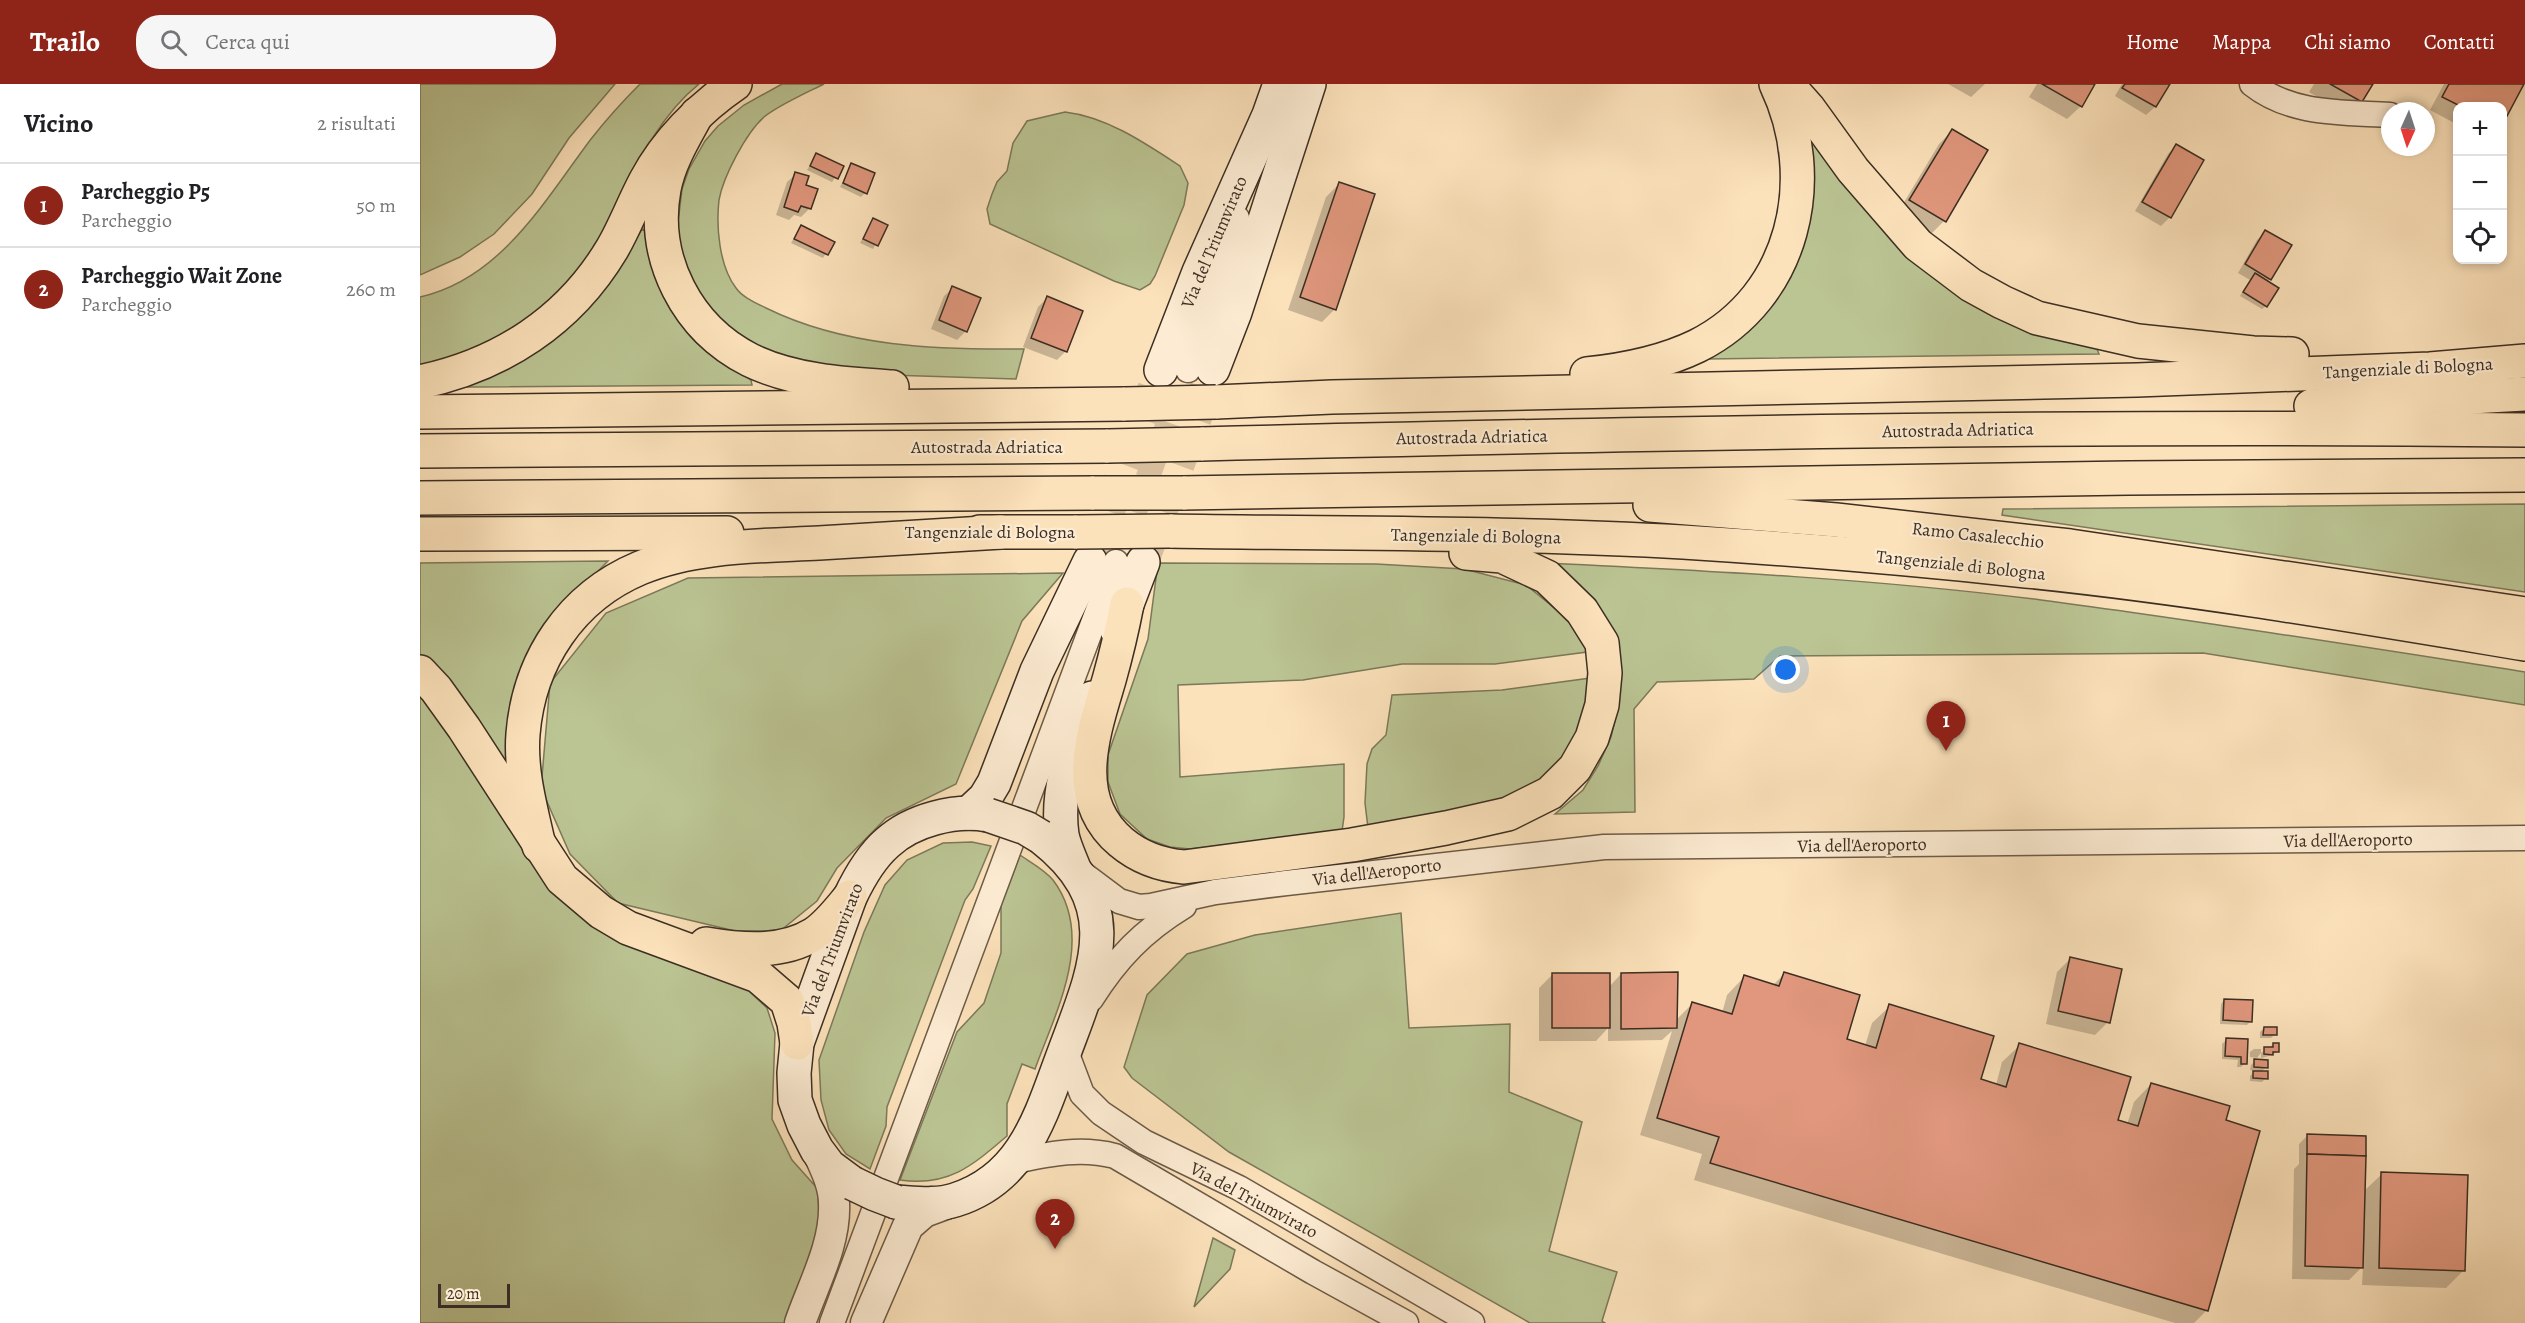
<!DOCTYPE html>
<html lang="it">
<meta charset="utf-8">
<style>
:root{--surface:#fff;--page:#f6f6f6;--text:#202124;--muted:#757577;--line:#e0e0e0;--accent:#8f2418}
body{margin:0;font-family:Alegreya,serif;background:var(--page);color:var(--text)}
.controls{position:absolute;right:18px;top:18px;display:grid;overflow:hidden;border-radius:12px;box-shadow:0 3px 9px #0003}
.controls button{width:54px;height:54px;display:grid;place-items:center;padding:0;border:0;border-bottom:2px solid var(--line);background:var(--surface);color:var(--text);font:30px sans-serif}
.compass{position:absolute;left:1961px;top:18px;width:54px;height:54px;border-radius:50%;background:var(--surface);box-shadow:0 3px 9px #0003;rotate:183deg}
.scale{position:absolute;left:18px;bottom:15px;width:72px;box-sizing:border-box;padding-left:6px;border:3px solid #3c2e22;border-top:0;font-size:16px;line-height:21px;white-space:nowrap;color:#3c2e22;-webkit-text-stroke:4px #fdecd3;paint-order:stroke}
.you{position:absolute;left:1366px;top:586px;width:21px;height:21px;margin:-15px;border:4px solid #fff;border-radius:50%;background:#1a73e8;box-shadow:0 0 0 9px #1a73e833}
.badge{display:grid;place-items:center;width:39px;height:39px;border-radius:50%;background:var(--accent);color:#fff;font-size:20px;font-weight:700}
.pin{position:absolute;translate:-50% -50px;filter:drop-shadow(0 2px 3px #0008)}
.pin::after{content:'';position:absolute;top:32px;width:21px;height:18px;background:inherit;clip-path:polygon(0 0,100% 0,50% 100%)}
.list{margin:0;padding:0;list-style:none}
h2{display:flex;justify-content:space-between;align-items:center;height:78px;margin:0;padding:0 24px;font-size:26px}
h2 small{font-size:20px;font-weight:400;color:var(--muted)}
.list li{display:grid;grid-template-columns:39px 1fr auto;gap:18px;align-items:center;box-sizing:border-box;height:84px;padding:0 24px;border-top:2px solid var(--line)}
.list b{display:block;font-size:22px;white-space:nowrap}
.list p{margin:0;font-size:20px;white-space:nowrap;color:var(--muted)}
.list em{font-size:20px;font-style:normal;color:var(--muted)}
.icon{flex:none;width:33px;height:33px;fill:none;stroke:currentColor;stroke-width:2;stroke-linecap:round;stroke-linejoin:round}
.map{position:relative;flex:none;width:2105px;height:1239px;overflow:hidden}
header{display:flex;align-items:center;gap:36px;box-sizing:border-box;height:84px;padding:0 30px;background:var(--accent);color:#fff}
header strong{font-size:28px}
nav{display:flex;gap:33px;margin-inline-start:auto;font-size:21px}
.search{width:420px;height:54px;background:var(--page);display:flex;align-items:center;gap:15px;box-sizing:border-box;padding:0 21px;border-radius:24px;color:var(--muted);font-size:22px}
main{display:flex}
aside{flex:1;background:var(--surface)}
.map>svg:first-child{display:block}
.green{fill:#bbc493;stroke:#7c795a;stroke-width:1.5}
.shadow{fill:#0003}
.building{fill:#e0977d;stroke:#3c2e22;stroke-width:1.5}
.lines{fill:none;stroke-linecap:round;stroke-linejoin:round}
.minor-tunnel{stroke:#d6be9c;stroke-width:24;stroke-dasharray:24 12;stroke-linecap:butt}
.secondary-tunnel{stroke:#d6be9c;stroke-width:33;stroke-dasharray:33 16;stroke-linecap:butt}
.minor-casing{stroke:#6c5b48;stroke-width:27}
.tertiary-casing{stroke:#6c5b48;stroke-width:33}
.secondary-casing{stroke:#3c2e22;stroke-width:36}
.motorway-casing{stroke:#3c2e22;stroke-width:36}
.minor{stroke:#fdecd3;stroke-width:24}
.tertiary{stroke:#fdecd3;stroke-width:30}
.secondary{stroke:#fdecd3;stroke-width:33}
.motorway{stroke:#fce2bb;stroke-width:33}
.secondary-bridge-casing{stroke:#3c2e22;stroke-width:36;stroke-linecap:butt}
.motorway-bridge-casing{stroke:#3c2e22;stroke-width:36;stroke-linecap:butt}
.secondary-bridge{stroke:#fdecd3;stroke-width:33}
.motorway-bridge{stroke:#fce2bb;stroke-width:33}
.labels{text-anchor:middle;stroke-width:4.5;stroke-linejoin:round;paint-order:stroke}
.street-label{font-size:18px;fill:#3c2e22;stroke:#fdecd3}
</style>
<header>
<strong>Trailo</strong>
<div class="search"><svg class="icon" aria-label="search" viewBox="0 0 24 24"><circle cx="10" cy="10" r="6"/><path d="M15 15l6 6"/></svg>Cerca qui</div>
<nav><a>Home</a><a>Mappa</a><a>Chi siamo</a><a>Contatti</a></nav>
</header>
<main>
<aside>
<h2>Vicino<small>2 risultati</small></h2>
<ul class="list">
<li><span class="badge">1</span><div><b>Parcheggio P5</b><p>Parcheggio</p></div><em>50 m</em></li>
<li><span class="badge">2</span><div><b>Parcheggio Wait Zone</b><p>Parcheggio</p></div><em>260 m</em></li>
</ul>
</aside>
<div class="map">
<svg width="2105" height="1239" viewBox="0 0 2105 1239">
<rect width="100%" height="100%" fill="#fce2bb"/>
<filter id="stains"><feTurbulence type="fractalNoise" baseFrequency=".00333" numOctaves="4"/><feColorMatrix values="0 0 0 0 .2 0 0 0 0 .09 0 0 0 0 .02 0 0 0 .5 -.17"/></filter>
<radialGradient id="worn" r=".72"><stop offset=".6" stop-color="#630" stop-opacity="0"/><stop offset="1" stop-color="#630" stop-opacity=".3"/></radialGradient>
<g class="green">
<polygon points="0,0 195,0 149,54 112,110 74,150 40,173 0,191"/>
<path d="M 220,0 L 279,0 C 232,38 211,96 183,148 C 160,192 122,235 77,257 C 53,269 25,276 0,286 L 0,213 C 81,195 125,116 171,55 C 186,36 203,17 220,0 Z"/>
<path d="M 362,0 L 404,0 C 386,9 359,21 344,33 C 326,49 303,93 299,116 C 296,142 299,182 316,204 C 322,213 336,219 346,224 C 425,263 517,266 604,265 L 596,295 L 437,290 L 370,279 L 306,245 L 270,198 L 257,147 L 262,105 L 269,85 L 285,57 L 298,42 L 324,21 Z"/>
<path d="M 645,28 C 687,33 725,59 760,82 L 768,99 L 764,121 L 735,192 L 730,200 L 720,206 L 694,197 L 570,140 L 567,125 L 572,110 L 577,98 L 587,87 L 593,59 L 607,37 Z"/>
<polygon points="1396,57 1461,140 1677,265 1679,270 1288,275 1326,245 1390,60"/>
<path d="M 222,145 L 227,148 C 238,179 248,227 270,252 C 287,271 309,283 331,296 L 332,301 L 47,303 L 47,301 C 129,276 179,216 222,145 Z"/>
<polygon points="2105,420 2105,508 1582,431 1583,425"/>
<polygon points="188,477 124,542 88,694 8,576 0,570 0,479"/>
<polygon points="738,479 956,480 1044,485 1106,501 1143,531 1159,547 1167,561 1167,568 1075,580 982,580 883,596 758,601 760,693 924,680 924,733 922,747 770,765 750,763 727,755 700,730 688,698 688,671 728,555"/>
<path d="M 1127,479 C 1292,487 1457,495 1621,516 C 1782,537 1944,563 2105,588 L 2105,621 L 1783,569 L 1360,572 L 1334,595 L 1237,598 L 1214,625 L 1215,728 L 1135,730 L 1163,706 L 1178,682 L 1191,653 L 1199,620 L 1200,595 Z"/>
<polygon points="643,489 602,537 536,700 466,734 417,784 397,817 360,847 315,847 198,819 150,770 121,704 130,599 186,529 268,494"/>
<polygon points="1171,594 1156,664 1114,708 948,744 945,719 947,680 952,665 966,651 972,611 1082,606"/>
<polygon points="0,605 112,772 326,904 347,924 355,949 352,1035 372,1076 397,1104 402,1151 367,1239 0,1239"/>
<polygon points="552,758 571,762 553,805 545,816 467,1023 466,1042 450,1085 426,1070 409,1046 401,1016 399,976 444,848 465,801 487,776 523,759"/>
<path d="M 600,771 C 610,778 625,786 633,796 C 676,853 636,927 615,985 L 602,980 L 587,1020 L 587,1052 C 552,1082 528,1103 480,1096 L 537,948 L 564,919 L 581,869 L 581,821 Z"/>
<polygon points="981,829 989,944 1090,940 1089,1008 1162,1038 1129,1167 1197,1188 1182,1237 1185,1239 1110,1239 809,1068 712,994 704,983 727,911 767,870 835,851"/>
<polygon points="793,1154 815,1166 810,1185 774,1223"/>
</g>
<g class="shadow">
<polygon points="1528,0 1565,0 1551,13"/>
<polygon points="1617,0 1673,0 1661,22 1647,35 1609,13"/>
<polygon points="1702,0 1749,0 1735,23 1726,31 1695,12"/>
<polygon points="1894,0 1951,0 1941,18 1928,31 1889,8"/>
<polygon points="2024,0 2102,0 2082,34 2082,22 2038,22 2038,41 2010,26"/>
<polygon points="1532,47 1524,137 1511,150 1477,130 1519,60"/>
<polygon points="1756,62 1782,77 1750,133 1741,142 1715,127 1748,70"/>
<polygon points="396,71 422,83 412,98 387,86"/>
<polygon points="431,81 445,109 441,113 420,103"/>
<polygon points="376,90 384,102 390,124 381,133 374,131 369,136 356,131 367,98"/>
<polygon points="919,100 915,225 902,238 868,226 906,113"/>
<polygon points="453,136 466,141 453,165 440,159"/>
<polygon points="381,143 413,158 403,174 371,159"/>
<polygon points="1846,148 1850,195 1847,198 1846,222 1842,225 1820,212 1830,196 1818,189 1837,156"/>
<polygon points="533,204 546,247 537,256 511,245 524,212"/>
<polygon points="627,214 646,267 637,276 603,263 618,223"/>
<polygon points="1650,875 1688,938 1675,951 1626,940 1637,888"/>
<polygon points="1201,890 1256,936 1272,920 1302,929 1307,911 1324,893 1353,901 1364,890 1425,956 1445,962 1452,939 1470,922 1559,996 1576,1001 1582,978 1600,961 1696,1037 1707,1041 1714,1018 1731,1000 1804,1037 1787,1226 1774,1239 1755,1239 1274,1096 1282,1070 1220,1051 1252,947 1242,956 1188,957 1188,944 1176,957 1119,957 1119,904 1132,891 1189,903"/>
<polygon points="1804,916 1831,937 1827,941 1800,940 1801,920"/>
<polygon points="1844,944 1855,950 1851,954 1840,954 1840,948"/>
<polygon points="1806,956 1826,957 1825,979 1821,983 1817,983 1818,976 1802,975 1802,960"/>
<polygon points="1854,960 1857,967 1853,971 1841,974 1841,969 1837,974 1830,973 1830,968 1834,965 1841,965 1841,969"/>
<polygon points="1835,977 1846,983 1841,988 1846,994 1842,998 1830,997 1830,992 1835,987 1830,986 1831,981"/>
<polygon points="1888,1051 1943,1108 1962,1090 2044,1186 2026,1204 1942,1201 1943,1182 1929,1196 1872,1195 1874,1085 1879,1080 1879,1060"/>
</g>
<g class="building">
<polygon points="1622,0 1675,0 1662,23"/>
<polygon points="1705,0 1750,0 1736,23 1702,4"/>
<polygon points="1910,0 1953,0 1942,18"/>
<polygon points="2029,0 2104,0 2087,32 2082,30 2082,22 2070,22 2063,19 2061,22 2040,22 2022,13"/>
<polygon points="1532,45 1568,66 1526,138 1489,116"/>
<polygon points="1756,60 1784,76 1751,134 1722,118"/>
<polygon points="396,69 424,82 418,95 390,82"/>
<polygon points="431,79 455,89 447,110 423,99"/>
<polygon points="375,88 389,92 386,101 398,105 391,125 381,122 378,128 364,123"/>
<polygon points="919,98 955,110 916,226 880,213"/>
<polygon points="453,134 468,141 458,162 443,155"/>
<polygon points="381,141 415,158 408,171 374,155"/>
<polygon points="1845,146 1872,161 1851,196 1825,180"/>
<polygon points="1835,189 1859,204 1847,223 1823,208"/>
<polygon points="532,202 561,214 547,248 519,236"/>
<polygon points="627,212 663,227 647,268 611,254"/>
<polygon points="1650,873 1702,885 1690,939 1638,927"/>
<polygon points="1258,888 1257,944 1201,945 1201,889"/>
<polygon points="1364,888 1440,911 1427,955 1456,964 1469,920 1574,952 1561,995 1586,1003 1599,959 1711,993 1698,1036 1718,1042 1731,999 1810,1022 1806,1036 1840,1047 1788,1227 1290,1079 1299,1053 1237,1034 1272,918 1312,930 1324,891 1359,902"/>
<rect x="1132" y="889" width="58" height="55"/>
<polygon points="1804,915 1833,916 1832,938 1803,936"/>
<polygon points="1844,943 1857,943 1857,951 1843,951"/>
<polygon points="1806,954 1828,955 1827,980 1821,980 1821,973 1805,972"/>
<polygon points="1853,959 1859,959 1859,968 1853,968 1853,971 1844,970 1844,963 1853,963"/>
<polygon points="1834,975 1848,976 1848,984 1834,983"/>
<polygon points="1833,987 1848,987 1848,995 1833,994"/>
<polygon points="1887,1050 1946,1052 1946,1072 1887,1070"/>
<polygon points="1887,1070 1946,1072 1943,1184 1885,1182"/>
<polygon points="1961,1088 2048,1091 2045,1187 1959,1184"/>
</g>
<g class="lines">
<polyline class="minor-tunnel" points="702,462 768,286"/>
<g class="secondary-tunnel">
<polyline points="671,473 741,286"/>
<polyline points="724,473 790,294"/>
</g>
<g class="minor-casing">
<g id="minor">
<path d="M 1832,0 C 1871,31 1922,28 1970,31"/>
<polyline points="768,286 817,134"/>
<polyline points="659,787 699,817 719,823 731,822 795,808 866,799 1184,763 2105,754"/>
<path d="M 671,915 C 697,874 723,847 764,822"/>
<polyline points="645,965 662,1010 681,1029 724,1058 819,1104 1052,1239"/>
<path d="M 595,1077 C 629,1070 660,1063 695,1072 L 893,1188 L 986,1239"/>
<polyline points="412,1239 696,478"/>
</g>
</g>
<g class="tertiary-casing">
<g id="tertiary">
<path d="M 380,1239 C 393,1201 416,1160 414,1119 C 414,1100 404,1082 397,1066"/>
<polyline points="446,1239 488,1142 504,1128 531,1118"/>
</g>
</g>
<g class="secondary-casing">
<g id="secondary">
<polyline points="793,285 815,228 889,0"/>
<polyline points="741,286 779,188 849,31 860,0"/>
<polyline points="697,546 723,478"/>
<polyline points="549,729 565,714 574,699 617,587 670,477"/>
<path d="M 653,782 C 649,772 644,761 642,751 C 635,702 655,659 672,614"/>
<path d="M 432,1099 L 409,1082 L 397,1066 L 384,1041 L 375,1016 L 374,989 L 377,959 L 430,813 C 439,794 451,773 467,759 C 492,736 535,725 568,731"/>
<path d="M 476,1118 C 495,1119 517,1122 535,1116 C 605,1094 621,1030 644,969 C 676,883 707,820 621,753"/>
</g>
</g>
<g class="motorway-casing">
<g id="motorway">
<polyline points="1367,0 1389,25 1433,86 1498,161 1551,201 1582,218 1617,234 1718,257 1833,269 1872,270"/>
<path d="M 277,30 C 264,54 249,78 244,105 C 231,175 267,244 330,276 C 373,297 425,300 472,303"/>
<path d="M 1167,290 C 1205,286 1242,279 1277,262 C 1375,213 1401,94 1356,0"/>
<path d="M 0,298 C 81,281 149,237 192,165 C 205,143 214,118 226,96 C 246,58 280,24 315,0"/>
<polyline points="796,318 912,313 1717,296 2010,285 2105,277"/>
<polyline points="1891,322 2105,310"/>
<polyline points="0,328 705,320"/>
<path d="M 781,360 C 1223,349 1664,341 2105,346"/>
<polyline points="0,367 688,362"/>
<polyline points="763,409 1709,394 2105,391"/>
<polyline points="0,414 674,409"/>
<polyline points="1230,421 1416,436 1650,462 2105,530"/>
<path d="M 750,447 C 921,450 1092,448 1263,458 C 1374,465 1486,474 1597,486 C 1767,503 1936,532 2105,560"/>
<polyline points="560,448 657,448"/>
<polyline points="0,450 307,449"/>
<path d="M 707,520 C 702,546 696,571 689,596 C 673,650 650,715 701,758 C 720,774 740,781 764,783 L 932,761 L 1026,744 L 1088,730 L 1130,709 L 1155,684 L 1172,654 L 1182,621 L 1185,589 L 1182,559 L 1162,527 L 1127,493 L 1082,472 L 1046,469"/>
<polyline points="0,588 16,605 44,644 142,795 181,828 208,844 338,892 367,917 374,939 377,959"/>
<path d="M 119,762 C 111,725 100,688 103,650 C 109,576 151,513 220,484 C 275,461 341,462 399,459 C 460,455 520,452 581,448"/>
<path d="M 286,860 C 321,866 362,870 394,850 C 408,841 419,826 430,813"/>
</g>
</g>
<use href="#minor" class="minor"/>
<use href="#tertiary" class="tertiary"/>
<use href="#secondary" class="secondary"/>
<use href="#motorway" class="motorway"/>
<g class="secondary-bridge-casing">
<g id="secondary-bridge">
<polyline points="568,731 606,744 621,753"/>
<polyline points="432,1099 455,1110 476,1118"/>
</g>
</g>
<g class="motorway-bridge-casing">
<g id="motorway-bridge">
<polyline points="705,320 796,318"/>
<polyline points="688,362 781,360"/>
<polyline points="674,409 763,409"/>
<polyline points="657,448 750,447"/>
</g>
</g>
<use href="#secondary-bridge" class="secondary-bridge"/>
<use href="#motorway-bridge" class="motorway-bridge"/>
</g>
<g class="labels">
<g class="street-label">
<text transform="translate(794 158) rotate(-67)" y="6">Via del Triumvirato</text>
<text transform="translate(1988 284) rotate(-3)" y="6">Tangenziale di Bologna</text>
<text transform="translate(1538 346) rotate(-1)" y="6">Autostrada Adriatica</text>
<text transform="translate(1052 353) rotate(-1)" y="6">Autostrada Adriatica</text>
<text x="567" y="369">Autostrada Adriatica</text>
<text x="570" y="454">Tangenziale di Bologna</text>
<text transform="translate(1558 451) rotate(6)" y="6">Ramo Casalecchio</text>
<text transform="translate(1056 452) rotate(1)" y="6">Tangenziale di Bologna</text>
<text transform="translate(1541 481) rotate(6)" y="6">Tangenziale di Bologna</text>
<text transform="translate(1928 756) rotate(-1)" y="6">Via dell'Aeroporto</text>
<text transform="translate(1442 761) rotate(-1)" y="6">Via dell'Aeroporto</text>
<text transform="translate(957 788) rotate(-7)" y="6">Via dell'Aeroporto</text>
<text transform="translate(412 866) rotate(-69)" y="6">Via del Triumvirato</text>
<text transform="translate(834 1116) rotate(28)" y="6">Via del Triumvirato</text>
</g>
</g>
<rect width="100%" height="100%" filter="url(#stains)"/>
<rect width="100%" height="100%" fill="url(#worn)"/>
</svg>
<div class="controls">
<button>+</button>
<button>−</button>
<button><svg class="icon" aria-label="locate" viewBox="0 0 24 24"><circle cx="12" cy="12" r="6"/><path d="M12 2v4M12 18v4M2 12h4M18 12h4"/></svg></button>
</div>
<svg class="compass" viewBox="-18 -18 36 36"><path d="M0-13l5 13h-10z" fill="#e53935"/><path d="M0 13l5-13h-10z" fill="#757577"/></svg>
<div class="scale">20 m</div>
<div class="you"></div>
<div class="pin badge" style="left:1526px;top:667px">1</div>
<div class="pin badge" style="left:635px;top:1165px">2</div>
</div>
</main>
